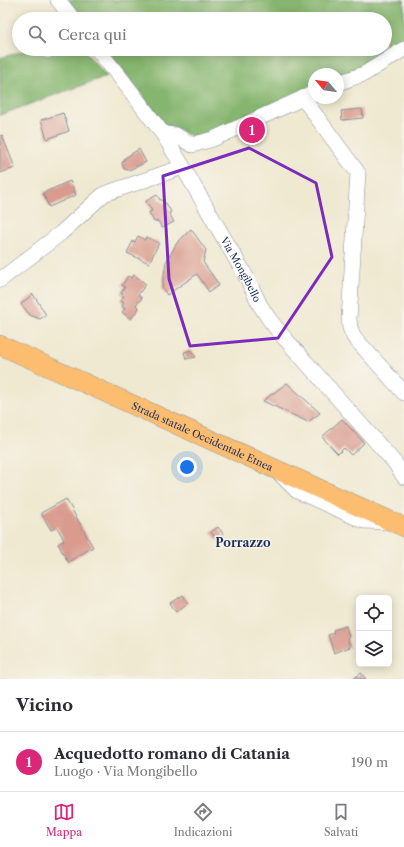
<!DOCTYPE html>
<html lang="it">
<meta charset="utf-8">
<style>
:root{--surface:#fff;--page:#f7f7f7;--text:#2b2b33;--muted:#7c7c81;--line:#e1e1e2;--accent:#db2777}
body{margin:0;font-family:"Libre Caslon Text",serif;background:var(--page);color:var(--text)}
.controls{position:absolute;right:12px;bottom:12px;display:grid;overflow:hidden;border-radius:6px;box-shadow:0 2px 10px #0003}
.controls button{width:36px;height:36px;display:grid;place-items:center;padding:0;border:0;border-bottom:1px solid var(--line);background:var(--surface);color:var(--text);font:20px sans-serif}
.compass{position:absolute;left:308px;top:68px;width:36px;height:36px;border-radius:50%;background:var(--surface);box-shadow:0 2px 10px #0003;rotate:299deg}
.you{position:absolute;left:187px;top:467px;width:14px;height:14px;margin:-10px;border:3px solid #fff;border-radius:50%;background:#1a73e8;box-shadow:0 0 0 6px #1a73e833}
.badge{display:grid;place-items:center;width:26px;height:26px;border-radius:50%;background:var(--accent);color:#fff;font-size:13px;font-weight:700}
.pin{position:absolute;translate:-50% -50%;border:2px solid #fff;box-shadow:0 1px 4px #0006}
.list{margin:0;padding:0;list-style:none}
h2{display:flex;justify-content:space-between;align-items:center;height:52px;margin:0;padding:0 16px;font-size:17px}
h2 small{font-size:13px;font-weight:400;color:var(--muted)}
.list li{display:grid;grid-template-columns:26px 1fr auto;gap:12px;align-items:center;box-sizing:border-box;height:60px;padding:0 16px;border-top:1px solid var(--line)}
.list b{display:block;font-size:15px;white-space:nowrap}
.list p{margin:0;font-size:13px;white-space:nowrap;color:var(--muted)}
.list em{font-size:13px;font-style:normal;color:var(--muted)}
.icon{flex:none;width:22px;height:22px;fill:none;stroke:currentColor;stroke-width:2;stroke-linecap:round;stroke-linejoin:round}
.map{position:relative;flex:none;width:404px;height:679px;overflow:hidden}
.search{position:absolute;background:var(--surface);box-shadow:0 2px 10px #0003;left:12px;right:12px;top:12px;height:44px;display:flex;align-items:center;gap:10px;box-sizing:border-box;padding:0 14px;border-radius:22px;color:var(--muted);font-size:15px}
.sheet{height:112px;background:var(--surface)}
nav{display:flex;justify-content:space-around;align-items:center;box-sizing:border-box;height:56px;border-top:1px solid var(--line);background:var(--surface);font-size:11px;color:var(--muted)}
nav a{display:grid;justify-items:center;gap:2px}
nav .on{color:var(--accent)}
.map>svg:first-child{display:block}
.forest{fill:#85b56e;stroke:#507266}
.building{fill:#da9b8f}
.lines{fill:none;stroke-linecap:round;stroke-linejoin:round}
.minor-casing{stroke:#858c98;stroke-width:16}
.major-casing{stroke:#858c98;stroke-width:20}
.minor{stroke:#fff;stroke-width:15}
.major{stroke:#fcbd6f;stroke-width:19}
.marked{fill:none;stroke:#7b2cbf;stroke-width:3;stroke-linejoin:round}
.labels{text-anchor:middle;stroke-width:3;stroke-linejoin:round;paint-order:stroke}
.street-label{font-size:10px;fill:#1b2f5e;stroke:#f7f3e8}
.quarter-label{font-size:12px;font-weight:bold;fill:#1b2f5e;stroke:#f7f3e8}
</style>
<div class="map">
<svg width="404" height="679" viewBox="0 0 404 679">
<rect width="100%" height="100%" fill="#f7f3e8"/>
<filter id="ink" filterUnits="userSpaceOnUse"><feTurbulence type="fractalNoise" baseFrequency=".025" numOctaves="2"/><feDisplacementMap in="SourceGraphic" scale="8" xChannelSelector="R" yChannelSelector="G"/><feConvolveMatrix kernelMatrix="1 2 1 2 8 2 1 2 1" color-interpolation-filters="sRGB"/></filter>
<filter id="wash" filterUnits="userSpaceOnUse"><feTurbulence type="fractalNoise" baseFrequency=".012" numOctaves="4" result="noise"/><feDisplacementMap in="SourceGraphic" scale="16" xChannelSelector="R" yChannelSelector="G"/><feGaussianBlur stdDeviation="0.9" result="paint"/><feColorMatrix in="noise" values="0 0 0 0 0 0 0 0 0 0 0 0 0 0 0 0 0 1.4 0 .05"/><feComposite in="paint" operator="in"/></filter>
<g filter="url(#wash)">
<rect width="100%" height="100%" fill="#efe9d1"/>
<g class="forest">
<polygon points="67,0 404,0 404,44 338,81 338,74 314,74 314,91 209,136 191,136 165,124 106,49 385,49 385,19 82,19"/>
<polygon points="30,49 32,49 48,56 56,49 82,49 107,76 0,115 0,58"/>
</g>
<g id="blocks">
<g class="building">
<polygon points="362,109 363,118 342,120 341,111"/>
<polygon points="63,113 69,131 47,139 41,120"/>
<polygon points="2,135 15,168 0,173 0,136"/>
<polygon points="139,149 146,162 129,170 124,169 122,163 125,158"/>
<polygon points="70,181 76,195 49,207 43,193"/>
<polygon points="157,195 160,200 162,200 164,203 166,203 171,212 169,213 174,222 162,228 158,221 154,222 149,212 152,211 146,201"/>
<polygon points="191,229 206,250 203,262 219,285 209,292 197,274 167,295 162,287 166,262 177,243"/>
<polygon points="138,236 145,240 146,237 159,243 149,263 127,253 133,241 135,242"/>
<polygon points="134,275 146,284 138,295 142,298 136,305 139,308 131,319 122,312 125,309 122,306 124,303 120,301 124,296 121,293 125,287 122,285 128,276 131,278"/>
<polygon points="33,294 46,315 40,319 30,315 21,304"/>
<polygon points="191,350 196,357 186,359 184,352"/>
<polygon points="287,383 320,413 308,422 263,401"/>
<polygon points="342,419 364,443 351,455 344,448 338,454 322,437"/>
<polygon points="66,499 93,547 68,562 58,544 64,540 57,527 51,530 41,513"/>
<polygon points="218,527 224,535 217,540 211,532"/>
<polygon points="183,595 188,603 176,612 170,603"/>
<polygon points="346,626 349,637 347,637 350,647 334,653 328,635 334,633 333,630"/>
<polygon points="361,673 366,679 353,679"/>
</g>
</g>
</g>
<g filter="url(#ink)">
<use href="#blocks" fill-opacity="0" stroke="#858c98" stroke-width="1"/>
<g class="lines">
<g class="minor-casing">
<g id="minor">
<polyline points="58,0 73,19"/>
<path id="s1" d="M 97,49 L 123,81 L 163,134 L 183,167 L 248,280 L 260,305 L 269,319 L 281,334 L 395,463 L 404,477"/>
<polyline points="338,83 364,74 404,49"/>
<polyline points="303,98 358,173 349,319 350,328 354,337 404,393"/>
<polyline points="163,134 176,135 192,145 213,139 314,93"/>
<polyline points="0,280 61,233 104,194 183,167"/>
<polyline points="279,473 297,491 364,521 389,522"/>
</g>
</g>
<g class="major-casing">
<g id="major">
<path id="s2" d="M 0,345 L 404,527"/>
</g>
</g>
<use href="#minor" class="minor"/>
<use href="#major" class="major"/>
</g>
</g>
<path class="marked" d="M 249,148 L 316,183 L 332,257 L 278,338 L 190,346 L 169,279 L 163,176 Z"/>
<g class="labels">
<g class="street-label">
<text dy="4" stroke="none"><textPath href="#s1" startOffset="264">Via Mongibello</textPath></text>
<text dy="4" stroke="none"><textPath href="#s2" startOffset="222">Strada statale Occidentale Etnea</textPath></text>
</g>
<g class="quarter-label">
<text x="243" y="547">Porrazzo</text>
</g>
</g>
</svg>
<div class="controls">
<button><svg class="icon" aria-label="locate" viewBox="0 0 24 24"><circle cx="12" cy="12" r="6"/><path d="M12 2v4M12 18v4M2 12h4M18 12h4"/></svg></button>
<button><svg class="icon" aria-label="layers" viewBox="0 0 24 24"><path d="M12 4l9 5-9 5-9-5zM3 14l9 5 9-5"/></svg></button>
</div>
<svg class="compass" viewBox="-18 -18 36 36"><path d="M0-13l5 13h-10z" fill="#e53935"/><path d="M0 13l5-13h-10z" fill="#7c7c81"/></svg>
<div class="you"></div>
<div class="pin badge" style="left:252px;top:130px">1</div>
<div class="search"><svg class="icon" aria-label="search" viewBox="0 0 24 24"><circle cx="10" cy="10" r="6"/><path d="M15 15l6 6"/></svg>Cerca qui</div>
</div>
<section class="sheet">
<h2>Vicino<small></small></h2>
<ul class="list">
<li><span class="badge">1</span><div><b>Acquedotto romano di Catania</b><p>Luogo · Via Mongibello</p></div><em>190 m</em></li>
</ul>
</section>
<nav>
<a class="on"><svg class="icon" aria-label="map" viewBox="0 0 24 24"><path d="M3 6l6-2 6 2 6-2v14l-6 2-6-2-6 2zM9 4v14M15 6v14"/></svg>Mappa</a>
<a><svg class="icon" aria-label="directions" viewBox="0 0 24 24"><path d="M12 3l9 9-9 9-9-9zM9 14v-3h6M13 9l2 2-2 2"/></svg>Indicazioni</a>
<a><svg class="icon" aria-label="saved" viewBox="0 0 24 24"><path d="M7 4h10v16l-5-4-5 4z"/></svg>Salvati</a>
</nav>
